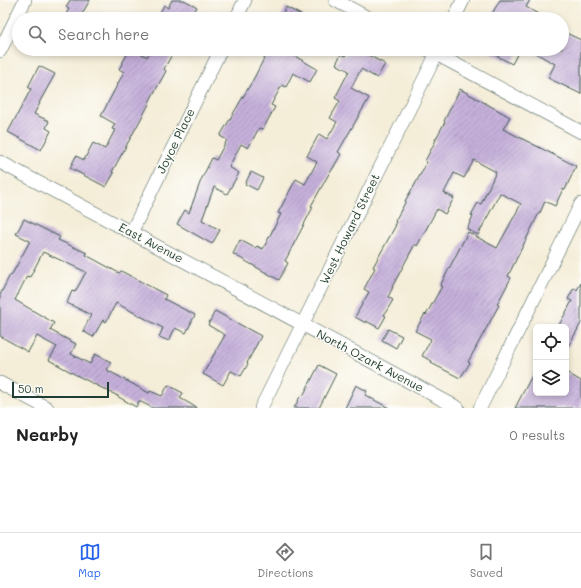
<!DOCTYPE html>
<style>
:root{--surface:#fff;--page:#f2f2f2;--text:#222;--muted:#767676;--line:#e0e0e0;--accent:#2563eb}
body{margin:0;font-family:Mali,sans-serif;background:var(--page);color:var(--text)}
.controls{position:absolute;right:12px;bottom:12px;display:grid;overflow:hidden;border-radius:6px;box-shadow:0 2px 6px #0003}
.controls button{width:36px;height:36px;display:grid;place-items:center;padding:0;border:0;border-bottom:1px solid var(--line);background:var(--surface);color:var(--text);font:20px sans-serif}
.scale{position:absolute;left:12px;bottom:10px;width:97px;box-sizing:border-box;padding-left:4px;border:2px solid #1f3d34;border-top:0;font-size:11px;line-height:14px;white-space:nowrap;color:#1f3d34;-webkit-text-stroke:3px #fdfcf7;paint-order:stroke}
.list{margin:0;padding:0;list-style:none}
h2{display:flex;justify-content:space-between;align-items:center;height:52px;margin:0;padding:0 16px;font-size:17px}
h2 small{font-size:13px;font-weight:400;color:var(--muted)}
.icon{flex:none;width:22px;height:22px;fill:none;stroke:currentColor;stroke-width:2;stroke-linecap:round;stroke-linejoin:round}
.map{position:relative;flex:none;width:581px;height:408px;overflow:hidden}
.search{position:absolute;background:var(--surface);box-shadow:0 2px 6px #0003;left:12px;right:12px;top:12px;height:44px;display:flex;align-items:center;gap:10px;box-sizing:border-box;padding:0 14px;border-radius:22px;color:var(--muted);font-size:15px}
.sheet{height:124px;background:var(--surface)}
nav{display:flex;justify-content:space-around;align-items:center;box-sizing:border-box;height:56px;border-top:1px solid var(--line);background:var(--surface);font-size:11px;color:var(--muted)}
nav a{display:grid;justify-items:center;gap:2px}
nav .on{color:var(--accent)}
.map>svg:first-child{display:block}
.building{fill:url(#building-hatch)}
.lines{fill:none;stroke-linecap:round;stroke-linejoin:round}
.minor-casing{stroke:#3f574d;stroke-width:14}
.minor{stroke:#fff;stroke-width:13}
.labels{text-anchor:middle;stroke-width:3;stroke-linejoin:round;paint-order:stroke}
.street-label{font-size:12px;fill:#1f3d34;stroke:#fdfcf7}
</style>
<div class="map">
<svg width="581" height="408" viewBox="0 0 581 408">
<defs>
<pattern id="building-hatch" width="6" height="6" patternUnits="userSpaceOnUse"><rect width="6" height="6" fill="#c6b0db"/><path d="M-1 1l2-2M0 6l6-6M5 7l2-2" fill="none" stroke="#a090b2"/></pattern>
</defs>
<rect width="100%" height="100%" fill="#fdfcf7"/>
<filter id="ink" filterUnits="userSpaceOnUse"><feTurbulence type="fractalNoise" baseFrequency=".025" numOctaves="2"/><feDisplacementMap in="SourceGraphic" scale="8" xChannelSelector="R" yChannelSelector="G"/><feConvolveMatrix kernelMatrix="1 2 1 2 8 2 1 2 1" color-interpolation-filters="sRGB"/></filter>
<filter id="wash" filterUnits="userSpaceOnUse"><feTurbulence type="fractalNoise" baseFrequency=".012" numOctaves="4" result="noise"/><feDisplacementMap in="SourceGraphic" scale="16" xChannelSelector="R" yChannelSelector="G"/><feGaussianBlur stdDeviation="0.9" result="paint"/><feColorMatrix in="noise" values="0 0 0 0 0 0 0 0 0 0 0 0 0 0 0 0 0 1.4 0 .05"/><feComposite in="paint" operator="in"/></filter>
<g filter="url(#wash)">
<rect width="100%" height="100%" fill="#f4edd8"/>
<g id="blocks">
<g class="building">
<polygon points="70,0 90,0 79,19 63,19 69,9 66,7"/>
<polygon points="172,0 184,0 197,7 190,19 167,19 159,14 164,5 168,8"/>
<polygon points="500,0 530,0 526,7 547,19 489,19"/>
<polygon points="286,7 309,19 280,19"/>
<polygon points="562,31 581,40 581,94 548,78 555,64 528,49 562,49"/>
<polygon points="130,49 133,49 147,57 151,49 175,49 164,69 166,71 148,104 149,104 112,172 114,173 106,187 70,168 76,156 84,160 93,143 105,149 115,130 112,129 115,124 101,116 124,72 119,69"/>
<polygon points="269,49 296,49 293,55 317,69 310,82 293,73 286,87 282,85 271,105 275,107 263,129 259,128 248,148 241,144 229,167 239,173 227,194 214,187 202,220 220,230 212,244 177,224 185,210 189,213 201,180 212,158 216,160 227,140 220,136 253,80"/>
<polygon points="349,49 357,49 385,64 377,78 361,69 351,88 369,98 338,152 341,154 332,170 331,170 311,206 313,207 285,261 288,263 279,280 233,254 240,240 255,248 257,246 263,249 281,214 278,213 296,179 305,184 317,162 307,156 319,134 327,139 337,122 330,118 340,101 335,98 349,71 336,64 341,54 345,56"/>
<polygon points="484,49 520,49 512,64"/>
<polygon points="39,66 55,74 39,103 40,103 34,114 49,121 46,128 51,131 41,150 8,132 31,89 28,87"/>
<polygon points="460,89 510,117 503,129 576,166 565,190 563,189 555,206 545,201 540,213 539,213 508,276 511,278 497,304 499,305 468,362 470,363 460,378 431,363 432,361 422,356 431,339 415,331 425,314 426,315 442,286 440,286 468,232 497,248 521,204 500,193 478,235 467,229 473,216 471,215 478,203 481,204 496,172 474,160 464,178 454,173 444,193 454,198 445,214 437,209 417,246 415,244 392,287 393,287 388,297 393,300 384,315 386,316 379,328 366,321 366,323 355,317 369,292 364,289 375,268 373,267 396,225 394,225 396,222 395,221 406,201 405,201 412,189 412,190 427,162 425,161 436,140 435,140 445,122 444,121"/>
<polygon points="251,172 263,178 257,190 245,184"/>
<polygon points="24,219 60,237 58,240 87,253 86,255 119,273 121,271 166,295 164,299 195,315 186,333 175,328 169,341 159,337 163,328 116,303 106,322 103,320 93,337 83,331 91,315 67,303 72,291 75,292 86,272 43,252 30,277 27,276 15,300 54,323 50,330 76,344 71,354 90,364 95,354 111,362 107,370 149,393 150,391 162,396 168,385 183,393 180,398 197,408 153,408 139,401 136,407 117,396 118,396 80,377 49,360 57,347 37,336 28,352 0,336 0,295 10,275 11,276 30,241 16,234"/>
<polygon points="581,283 581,323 566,351 566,327 558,327 572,301 568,299 574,288 577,290"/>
<polygon points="215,311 261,336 247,363 248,364 241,376 231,371 223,385 203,374 225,335 208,325"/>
<polygon points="388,329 402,336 396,348 382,340"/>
<polygon points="319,365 336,374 319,408 294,408 301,395 303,396"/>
<polygon points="536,368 536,393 566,393 566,372 581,381 581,408 515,408"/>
<polygon points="356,385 367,391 365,395 389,408 345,408"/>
</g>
</g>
</g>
<g filter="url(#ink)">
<use href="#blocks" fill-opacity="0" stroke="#3f574d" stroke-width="1"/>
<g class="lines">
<g class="minor-casing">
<g id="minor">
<polyline points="335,0 370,19"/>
<polyline points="236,19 245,0"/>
<polyline points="454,19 463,0"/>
<polyline points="427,49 581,132"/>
<polyline points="0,51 25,0"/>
<polyline points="0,162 458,408"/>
<polyline points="131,233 221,49"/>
<polyline points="0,383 47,408"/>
<polyline points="261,408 439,49"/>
<polyline points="480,408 581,204"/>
</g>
</g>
<use href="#minor" class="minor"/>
</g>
</g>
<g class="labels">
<g class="street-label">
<text transform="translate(176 141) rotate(-64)" y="4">Joyce Place</text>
<text transform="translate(350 229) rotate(-64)" y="4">West Howard Street</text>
<text transform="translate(151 243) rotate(28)" y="4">East Avenue</text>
<text transform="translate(370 361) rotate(28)" y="4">North Ozark Avenue</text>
</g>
</g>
</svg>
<div class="controls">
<button><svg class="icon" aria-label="locate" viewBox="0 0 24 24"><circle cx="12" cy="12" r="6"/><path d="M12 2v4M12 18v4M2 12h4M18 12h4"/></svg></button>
<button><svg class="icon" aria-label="layers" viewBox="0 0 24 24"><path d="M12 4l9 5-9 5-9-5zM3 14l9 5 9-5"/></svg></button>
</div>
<div class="scale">50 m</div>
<div class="search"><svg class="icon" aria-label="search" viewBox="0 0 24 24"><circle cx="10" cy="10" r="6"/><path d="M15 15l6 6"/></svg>Search here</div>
</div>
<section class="sheet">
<h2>Nearby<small>0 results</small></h2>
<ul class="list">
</ul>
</section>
<nav>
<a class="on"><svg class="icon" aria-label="map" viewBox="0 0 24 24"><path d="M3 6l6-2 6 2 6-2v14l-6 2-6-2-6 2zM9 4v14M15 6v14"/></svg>Map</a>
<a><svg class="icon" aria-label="directions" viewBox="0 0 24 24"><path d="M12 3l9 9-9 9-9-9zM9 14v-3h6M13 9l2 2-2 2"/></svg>Directions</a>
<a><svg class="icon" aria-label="saved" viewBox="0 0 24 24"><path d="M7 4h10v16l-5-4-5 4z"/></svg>Saved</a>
</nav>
